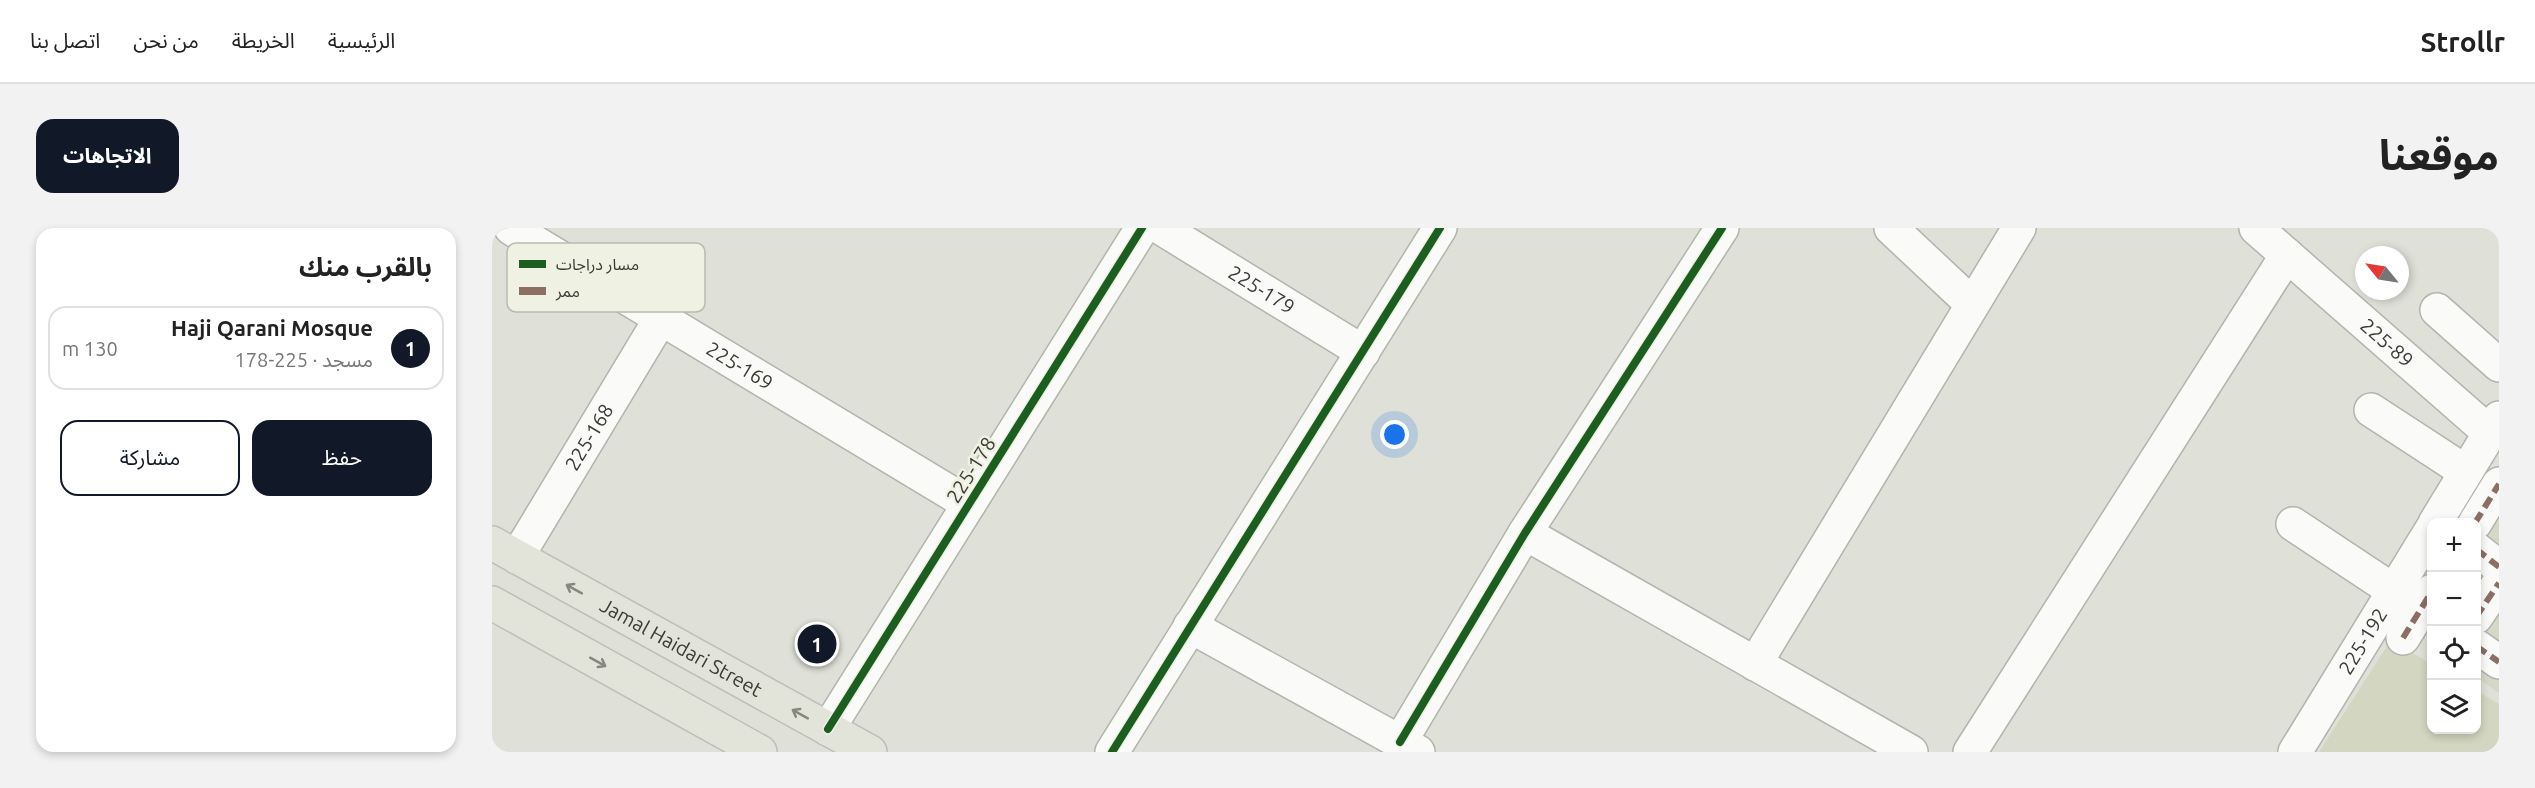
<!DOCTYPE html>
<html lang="ar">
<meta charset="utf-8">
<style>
:root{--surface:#fff;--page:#f2f2f2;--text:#222;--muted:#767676;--line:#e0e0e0;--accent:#111827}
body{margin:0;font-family:Ubuntu,"Noto Sans Arabic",sans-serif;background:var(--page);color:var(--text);direction:rtl}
.controls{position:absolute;right:18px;bottom:18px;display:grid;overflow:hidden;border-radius:12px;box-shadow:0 3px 9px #0003}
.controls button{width:54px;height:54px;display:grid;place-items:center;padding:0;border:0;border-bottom:2px solid var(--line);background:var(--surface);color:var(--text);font:30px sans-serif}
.compass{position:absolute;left:1863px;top:18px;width:54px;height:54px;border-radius:50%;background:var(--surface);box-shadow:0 3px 9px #0003;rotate:300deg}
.you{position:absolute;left:903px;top:207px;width:21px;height:21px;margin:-15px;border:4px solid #fff;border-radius:50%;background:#1a73e8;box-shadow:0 0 0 9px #1a73e833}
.badge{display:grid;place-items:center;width:39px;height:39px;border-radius:50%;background:var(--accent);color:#fff;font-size:20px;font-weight:700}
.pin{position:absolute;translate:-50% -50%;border:3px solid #fff;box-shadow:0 2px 6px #0006}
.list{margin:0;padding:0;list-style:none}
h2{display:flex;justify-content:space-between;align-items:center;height:78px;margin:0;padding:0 24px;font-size:26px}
h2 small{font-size:20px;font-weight:400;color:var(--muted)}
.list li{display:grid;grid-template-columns:39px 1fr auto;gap:18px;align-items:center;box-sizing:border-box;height:84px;margin:0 12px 12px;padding:0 12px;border:2px solid var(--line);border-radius:18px}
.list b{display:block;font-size:22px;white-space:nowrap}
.list p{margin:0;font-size:20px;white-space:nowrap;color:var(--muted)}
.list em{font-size:20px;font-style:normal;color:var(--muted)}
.actions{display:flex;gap:12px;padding:18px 24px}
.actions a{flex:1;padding:14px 0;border:2px solid var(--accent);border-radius:18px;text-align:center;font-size:21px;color:var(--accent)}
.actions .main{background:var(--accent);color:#fff}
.icon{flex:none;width:33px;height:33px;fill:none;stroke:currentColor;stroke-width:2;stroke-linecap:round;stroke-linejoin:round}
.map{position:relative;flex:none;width:2007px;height:524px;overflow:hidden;direction:ltr;border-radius:18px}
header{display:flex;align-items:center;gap:36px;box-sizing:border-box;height:84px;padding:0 30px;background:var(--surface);border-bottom:2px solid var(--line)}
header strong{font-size:28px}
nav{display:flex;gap:33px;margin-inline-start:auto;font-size:21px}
.intro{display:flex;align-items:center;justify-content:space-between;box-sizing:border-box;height:144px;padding:0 36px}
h1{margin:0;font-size:42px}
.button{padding:15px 27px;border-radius:18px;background:var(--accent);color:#fff;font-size:21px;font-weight:700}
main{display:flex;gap:36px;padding:0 36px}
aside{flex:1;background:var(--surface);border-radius:18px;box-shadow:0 3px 9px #0003}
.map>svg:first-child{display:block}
.built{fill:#d5d7c7}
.green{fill:#d3d6c1}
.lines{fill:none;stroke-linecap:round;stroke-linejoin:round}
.minor-casing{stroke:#b3b3ae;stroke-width:36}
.major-casing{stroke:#bebeb9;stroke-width:36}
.minor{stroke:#fafaf9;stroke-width:33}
.major{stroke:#e2e3d9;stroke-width:33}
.quiet{stroke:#8d6e63;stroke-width:6;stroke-dasharray:12 6;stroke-linecap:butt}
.cycleway-casing{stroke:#eff1e2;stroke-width:11}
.cycleway{stroke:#1b5e20;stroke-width:8}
.oneway{stroke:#86877f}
.labels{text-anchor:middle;stroke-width:5;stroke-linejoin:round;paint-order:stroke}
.street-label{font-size:20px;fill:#3a3b35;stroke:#eff1e2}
.key{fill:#eff1e2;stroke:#b9baae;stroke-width:1.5}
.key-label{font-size:16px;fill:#3a3b35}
</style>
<header>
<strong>Strollr</strong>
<nav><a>الرئيسية</a><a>الخريطة</a><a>من نحن</a><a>اتصل بنا</a></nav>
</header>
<div class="intro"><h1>موقعنا</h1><a class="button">الاتجاهات</a></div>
<main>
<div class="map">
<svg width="2007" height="524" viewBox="0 0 2007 524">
<rect width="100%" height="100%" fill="#dfe0d8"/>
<polygon class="built" points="2007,236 2007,465 1985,450 1984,295 1971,295"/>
<polygon class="green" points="1899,412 1939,436 1940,502 1984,502 1985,463 2007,476 2007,524 1827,524"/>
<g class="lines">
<g class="minor-casing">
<g id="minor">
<path id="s1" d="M 19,0 L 477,276"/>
<path id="s2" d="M 669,0 L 871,124"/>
<polyline points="1399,0 1480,76"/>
<path id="s3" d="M 1764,0 L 1998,205"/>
<polyline points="1945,82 2007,137"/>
<polyline points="1879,182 1974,244"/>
<polyline points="1943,295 2007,190"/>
<polyline points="1983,295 2007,256"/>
<polyline points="1801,296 1902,363"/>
<polyline points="1033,305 1419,524"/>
<polyline points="1984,321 2007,339"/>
<path id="s4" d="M 25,329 L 169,90"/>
<polyline points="1984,389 2007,355"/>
<polyline points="698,398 926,524"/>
<polyline points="1911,410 1940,363"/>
<polyline points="1984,418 2007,434"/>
<polyline points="1263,436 1527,0"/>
<polyline points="336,501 650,0"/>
<polyline points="908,514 1033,305 1230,0"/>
<polyline points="620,524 948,0"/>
<polyline points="1478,524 1795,27"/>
<path id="s5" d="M 1803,524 L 1940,301"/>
</g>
</g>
<g class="major-casing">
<g id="major">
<path id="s6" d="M 0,315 L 378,524"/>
<polyline points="0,375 268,524"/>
</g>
</g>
<use href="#minor" class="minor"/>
<use href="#major" class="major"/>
<g class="quiet">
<polyline points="1983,295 2007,256"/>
<polyline points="1984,321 2007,339"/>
<polyline points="1984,389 2007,355"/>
<polyline points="1911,410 1940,363"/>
<polyline points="1984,418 2007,434"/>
</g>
<g class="cycleway-casing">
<g id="cycleway">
<polyline points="336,501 650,0"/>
<polyline points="908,514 1033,305 1230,0"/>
<polyline points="620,524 948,0"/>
</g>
</g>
<use href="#cycleway" class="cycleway"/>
</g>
<defs><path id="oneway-shaft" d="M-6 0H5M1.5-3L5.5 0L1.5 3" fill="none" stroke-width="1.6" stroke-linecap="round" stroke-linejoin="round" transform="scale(1.5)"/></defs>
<g class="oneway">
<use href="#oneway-shaft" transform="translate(82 361) rotate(-151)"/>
<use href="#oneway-shaft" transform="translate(106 434) rotate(29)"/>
<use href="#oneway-shaft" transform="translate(308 486) rotate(-151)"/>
</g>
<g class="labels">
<g class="street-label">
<text dy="7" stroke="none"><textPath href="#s2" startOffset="118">225-179</textPath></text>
<text dy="7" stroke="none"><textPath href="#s3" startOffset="174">225-89</textPath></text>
<text dy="7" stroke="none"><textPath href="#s1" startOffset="267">225-169</textPath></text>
<text dy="7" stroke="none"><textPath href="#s4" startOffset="140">225-168</textPath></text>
<text transform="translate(479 242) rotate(-58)" y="7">225-178</text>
<text dy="7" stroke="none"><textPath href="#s5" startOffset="130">225-192</textPath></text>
<text dy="7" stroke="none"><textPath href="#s6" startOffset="216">Jamal Haidari Street</textPath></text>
</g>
</g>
<rect x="15" y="15" width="198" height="69" rx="9" class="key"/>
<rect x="27" y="32" width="27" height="8" fill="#1b5e20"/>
<rect x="27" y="59" width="27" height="8" fill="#8d6e63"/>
<g class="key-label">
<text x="64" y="42">مسار دراجات</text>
<text x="64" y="69">ممر</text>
</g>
</svg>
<div class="controls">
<button>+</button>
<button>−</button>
<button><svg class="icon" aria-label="locate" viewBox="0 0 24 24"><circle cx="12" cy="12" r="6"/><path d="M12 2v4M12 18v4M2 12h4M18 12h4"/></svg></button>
<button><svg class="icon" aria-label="layers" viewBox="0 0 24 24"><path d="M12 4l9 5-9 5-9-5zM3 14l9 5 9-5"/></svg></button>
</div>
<svg class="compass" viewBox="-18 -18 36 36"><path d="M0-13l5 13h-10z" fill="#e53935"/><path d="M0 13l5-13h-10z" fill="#767676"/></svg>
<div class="you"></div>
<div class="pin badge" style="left:325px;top:416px">1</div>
</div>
<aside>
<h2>بالقرب منك<small></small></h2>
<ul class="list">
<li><span class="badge">1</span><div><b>Haji Qarani Mosque</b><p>مسجد · 225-178</p></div><em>130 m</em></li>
</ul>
<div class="actions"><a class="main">حفظ</a><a>مشاركة</a></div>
</aside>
</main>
